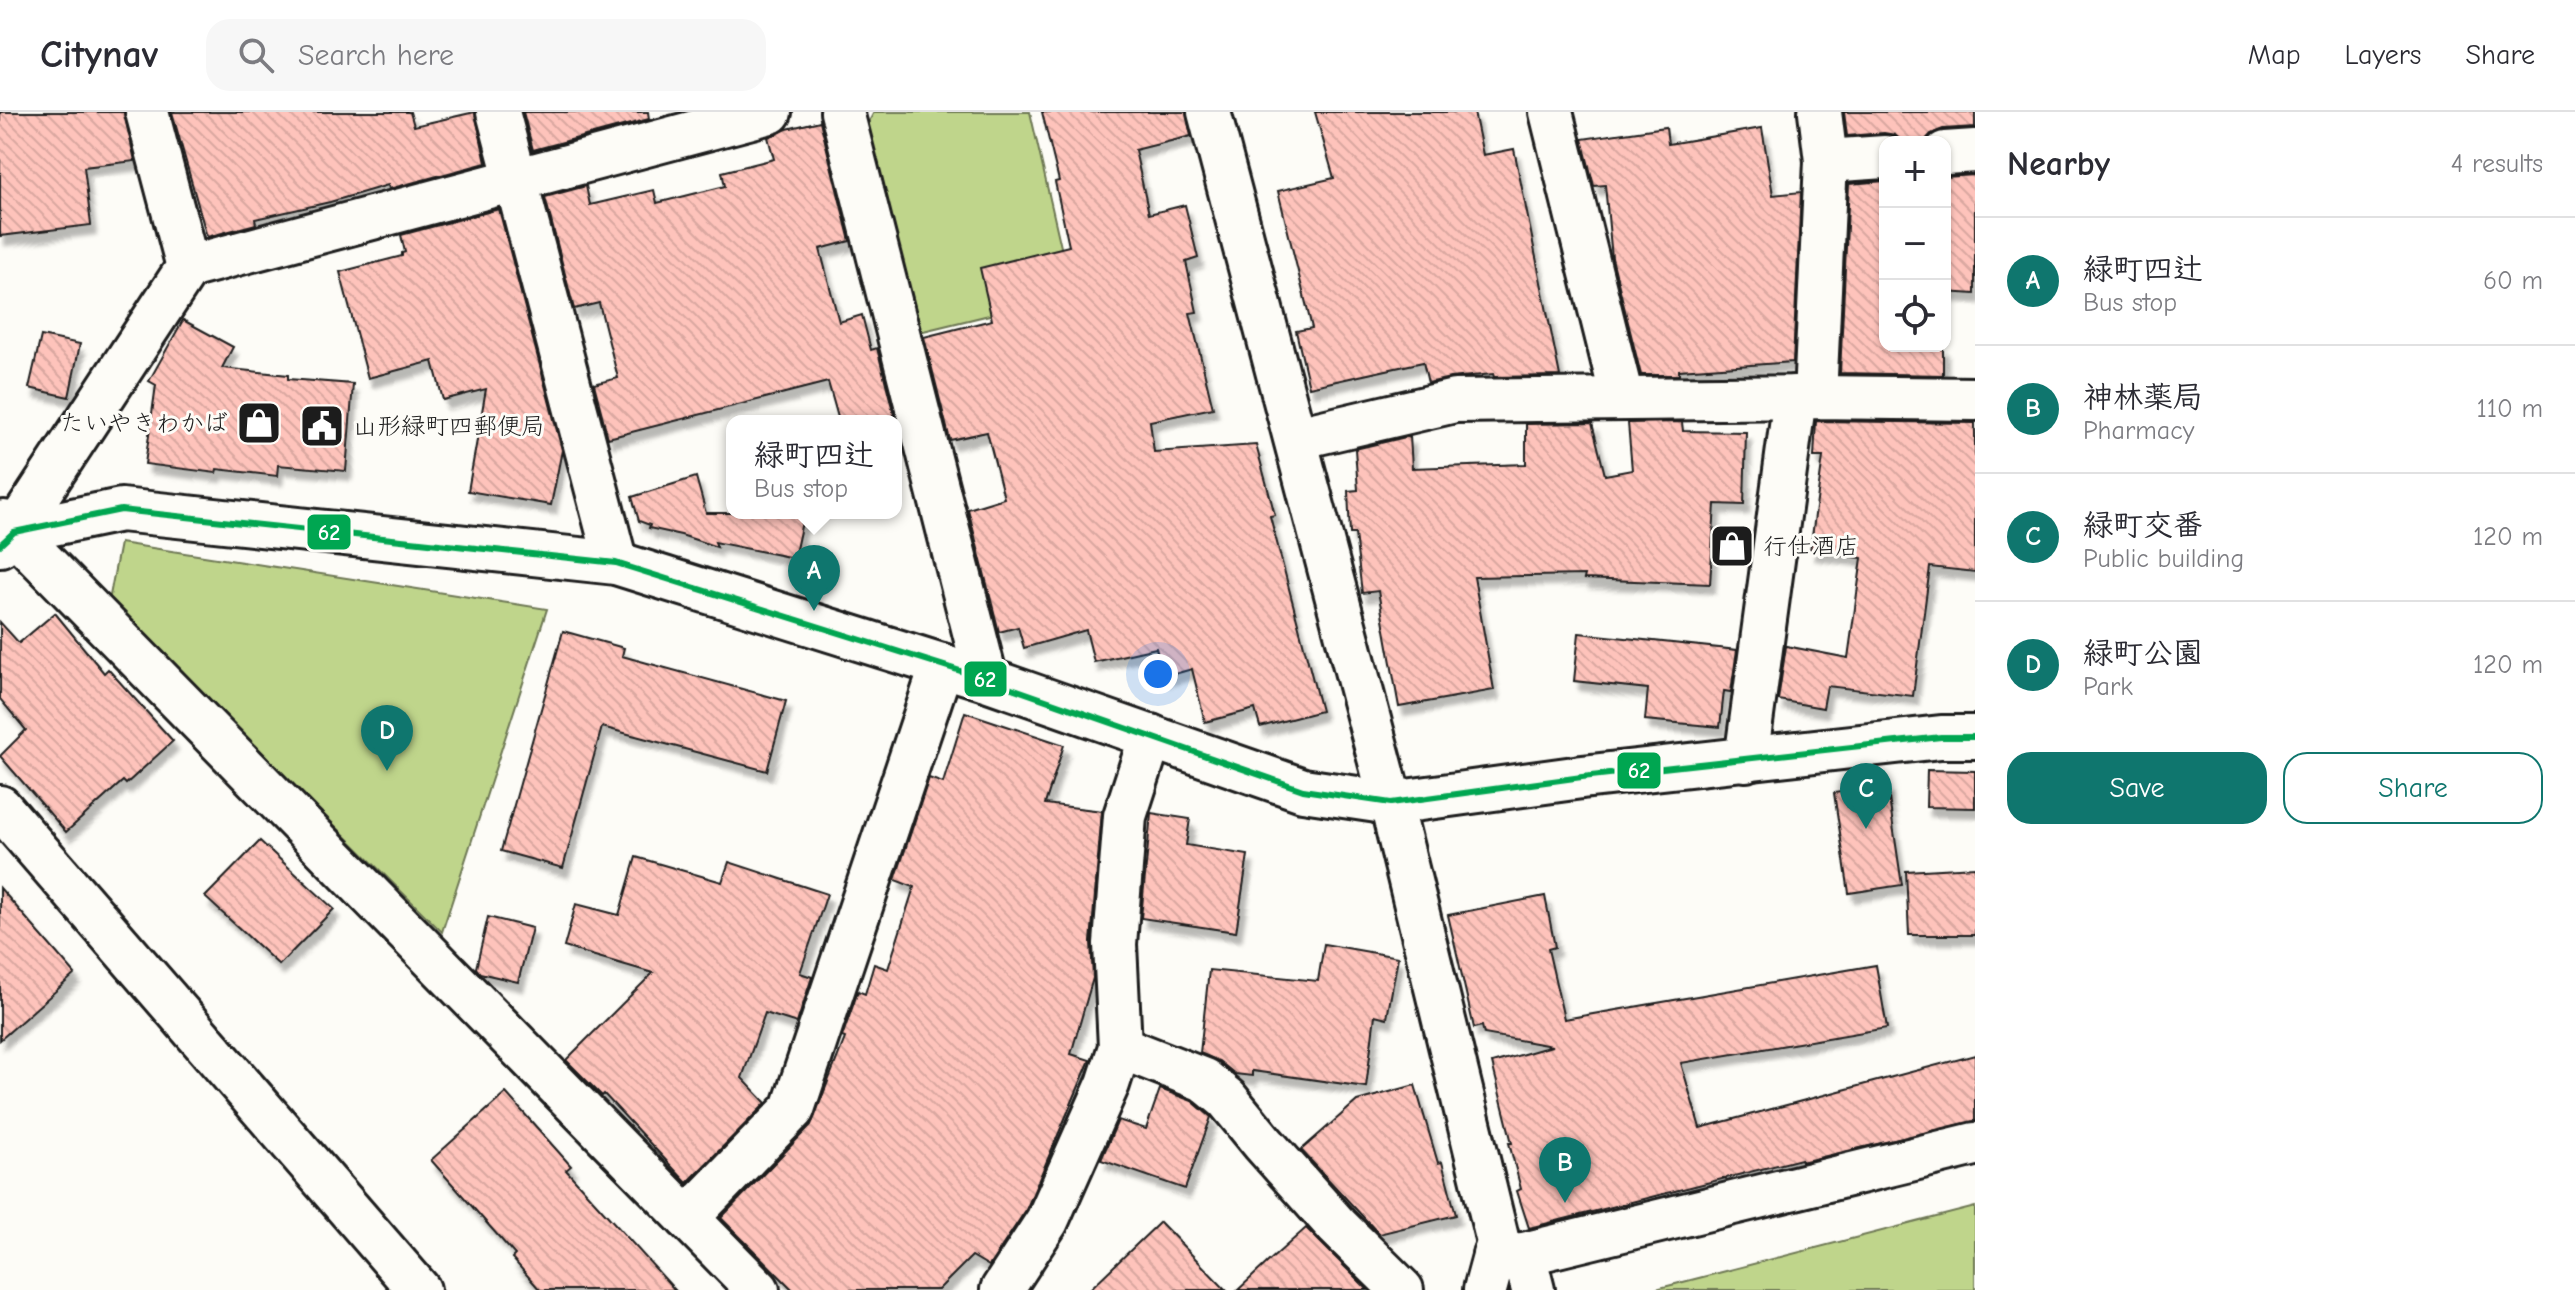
<!DOCTYPE html>
<meta charset="utf-8">
<style>
:root{--surface:#fff;--page:#f7f7f7;--text:#2b2b33;--muted:#7c7c81;--line:#e1e1e2;--accent:#0f766e}
body{margin:0;font-family:"Comic Neue","Klee One",sans-serif;background:var(--page);color:var(--text)}
.controls{position:absolute;right:24px;top:24px;display:grid;overflow:hidden;border-radius:16px;box-shadow:0 2px 6px #0004}
.controls button{width:72px;height:72px;display:grid;place-items:center;padding:0;border:0;border-bottom:2px solid var(--line);background:var(--surface);color:var(--text);font:40px sans-serif}
.you{position:absolute;left:1158px;top:562px;width:28px;height:28px;margin:-20px;border:6px solid #fff;border-radius:50%;background:#1a73e8;box-shadow:0 0 0 12px #1a73e833}
.badge{display:grid;place-items:center;width:52px;height:52px;border-radius:50%;background:var(--accent);color:#fff;font-size:26px;font-weight:700}
.pin{position:absolute;translate:-50% -66px;filter:drop-shadow(0 2px 4px #0008)}
.pin::after{content:'';position:absolute;top:42px;width:28px;height:24px;background:inherit;clip-path:polygon(0 0,100% 0,50% 100%)}
.popup{position:absolute;left:726px;top:303px;width:176px;height:104px;box-sizing:border-box;display:grid;place-content:center;border-radius:16px;background:var(--surface);filter:drop-shadow(0 2px 6px #0005);font-size:26px;white-space:nowrap;color:var(--muted)}
.popup b{font-size:30px;color:var(--text)}
.popup::after{content:'';position:absolute;left:50%;top:100%;margin-left:-16px;border:16px solid transparent;border-top-color:var(--surface)}
.list{margin:0;padding:0;list-style:none}
h2{display:flex;justify-content:space-between;align-items:center;height:104px;margin:0;padding:0 32px;font-size:34px}
h2 small{font-size:26px;font-weight:400;color:var(--muted)}
.list li{display:grid;grid-template-columns:52px 1fr auto;gap:24px;align-items:center;box-sizing:border-box;height:128px;padding:0 32px;border-top:2px solid var(--line)}
.list b{display:block;font-size:30px;white-space:nowrap}
.list p{margin:0;font-size:26px;white-space:nowrap;color:var(--muted)}
.list em{font-size:26px;font-style:normal;color:var(--muted)}
.actions{display:flex;gap:16px;padding:24px 32px}
.actions a{flex:1;padding:18px 0;border:2px solid var(--accent);border-radius:24px;text-align:center;font-size:28px;color:var(--accent)}
.actions .main{background:var(--accent);color:#fff}
.icon{flex:none;width:44px;height:44px;fill:none;stroke:currentColor;stroke-width:2;stroke-linecap:round;stroke-linejoin:round}
.map{position:relative;flex:none;width:1975px;height:1178px;overflow:hidden}
header{display:flex;align-items:center;gap:48px;box-sizing:border-box;height:112px;padding:0 40px;background:var(--surface);border-bottom:2px solid var(--line)}
header strong{font-size:38px}
nav{display:flex;gap:44px;margin-inline-start:auto;font-size:28px}
.search{width:560px;height:72px;background:var(--page);display:flex;align-items:center;gap:20px;box-sizing:border-box;padding:0 28px;border-radius:24px;color:var(--muted);font-size:30px}
main{display:flex}
aside{flex:1;background:var(--surface)}
.map>svg:first-child{display:block}
.park{fill:#bfd58b;stroke:#6e7854;stroke-width:2}
.building{fill:url(#building-back-hatch);stroke:#1c1c1c;stroke-width:2;filter:url(#shadow)}
.lines{fill:none;stroke-linecap:round;stroke-linejoin:round}
.minor-casing{stroke:#1c1c1c;stroke-width:48}
.minor{stroke:#fdfcf7;stroke-width:42}
.bus-1-casing{stroke:#fdfcf7;stroke-width:12}
.bus-1{stroke:#00a651;stroke-width:6}
.labels{text-anchor:middle;stroke-width:6;stroke-linejoin:round;paint-order:stroke}
.poi-label{font-size:24px;fill:#1c1c1c;stroke:#fdfcf7;text-anchor:start}
.line-badge{stroke:#fdfcf7;stroke-width:3}
.badge-label{font-size:22px;text-anchor:middle;font-weight:bold;fill:#fff}
</style>
<header>
<strong>Citynav</strong>
<div class="search"><svg class="icon" aria-label="search" viewBox="0 0 24 24"><circle cx="10" cy="10" r="6"/><path d="M15 15l6 6"/></svg>Search here</div>
<nav><a>Map</a><a>Layers</a><a>Share</a></nav>
</header>
<main>
<div class="map">
<svg width="1975" height="1178" viewBox="0 0 1975 1178">
<defs>
<pattern id="building-back-hatch" width="6" height="6" patternUnits="userSpaceOnUse" patternTransform="scale(2)"><rect width="6" height="6" fill="#fec3bb"/><path d="M-1 5l2 2M0 0l6 6M5-1l2 2" fill="none" stroke="#d9a7a0"/></pattern>
<filter id="shadow"><feDropShadow dx="5" dy="9" stdDeviation="2" flood-color="#0004"/></filter>
</defs>
<rect width="100%" height="100%" fill="#fdfcf7"/>
<filter id="ink" filterUnits="userSpaceOnUse"><feTurbulence type="fractalNoise" baseFrequency=".0125" numOctaves="2"/><feDisplacementMap in="SourceGraphic" scale="16" xChannelSelector="R" yChannelSelector="G"/><feConvolveMatrix kernelMatrix="1 2 1 2 8 2 1 2 1" color-interpolation-filters="sRGB"/></filter>
<g filter="url(#ink)">
<g class="park">
<polygon points="874,0 1030,0 1072,183 915,221 860,27"/>
<polygon points="120,431 547,497 442,820 109,489"/>
<polygon points="1975,1095 1975,1178 1652,1178"/>
</g>
<g class="building">
<polygon points="0,0 124,0 135,49 84,55 91,113 0,124"/>
<polygon points="172,0 410,0 414,14 475,0 486,51 389,77 388,73 330,90 255,107 256,112 207,125"/>
<polygon points="523,0 648,0 649,7 533,38"/>
<polygon points="1042,0 1186,0 1191,24 1135,38 1149,102 1185,93 1198,146 1186,150 1197,200 1190,201 1213,296 1150,309 1154,340 1256,333 1275,403 1270,404 1321,599 1260,615 1255,597 1205,610 1192,557 1164,565 1156,536 1094,550 1086,518 1024,536 1018,515 999,520 968,397 1004,386 987,320 950,328 924,225 992,208 980,156 1069,134 1055,70 1059,69"/>
<polygon points="1315,0 1474,0 1483,43 1514,37 1560,264 1494,265 1493,262 1450,266 1428,271 1423,250 1309,275 1296,219 1312,216 1278,79 1334,66"/>
<polygon points="1844,0 1975,0 1975,15 1943,17 1931,22 1924,30 1903,30 1895,23 1884,21 1847,24"/>
<polygon points="820,9 850,129 820,137 839,210 862,203 871,238 877,236 895,307 839,309 828,270 608,326 594,272 618,266 599,191 574,197 545,85 586,74 590,93 654,78 657,91 725,74 722,60 774,47 768,25 787,17"/>
<polygon points="1666,15 1668,32 1762,16 1773,83 1801,80 1793,250 1679,258 1679,263 1641,263 1612,146 1605,73 1594,74 1582,27"/>
<polygon points="1975,63 1975,182 1945,180 1945,65"/>
<polygon points="1885,69 1885,234 1943,234 1943,263 1840,261 1849,72"/>
<polygon points="499,97 562,338 551,393 468,379 486,277 443,288 433,249 368,266 340,160 402,144 402,141 405,140 401,123"/>
<polygon points="183,208 233,235 222,256 288,263 288,267 353,272 346,359 278,353 277,364 217,357 216,361 145,352 156,273 149,269"/>
<polygon points="41,224 80,232 69,285 29,276"/>
<polygon points="1816,309 1975,311 1975,460 1930,455 1913,584 1827,574 1823,596 1778,588 1786,534 1848,546 1862,446 1810,439 1823,345 1814,345"/>
<polygon points="1682,310 1683,319 1746,320 1744,393 1715,392 1710,472 1584,467 1585,463 1474,465 1494,578 1399,595 1378,479 1362,481 1355,422 1350,422 1348,379 1358,378 1355,337 1410,324 1412,356 1526,352 1526,312 1592,311 1605,363 1632,358 1628,311"/>
<polygon points="696,365 706,401 804,401 794,446 715,430 717,435 681,423 649,416 650,413 639,409 632,385"/>
<polygon points="55,501 104,561 108,557 173,629 126,672 123,669 66,720 0,644 26,618 0,587 0,510 19,531"/>
<polygon points="563,519 624,536 622,544 786,589 767,659 602,615 563,756 501,739"/>
<polygon points="1579,521 1737,538 1731,580 1724,579 1720,615 1645,608 1648,577 1574,569"/>
<polygon points="965,600 1064,633 1045,692 1102,699 1091,830 1093,866 1071,942 1090,948 1026,1098 989,1154 972,1144 938,1178 793,1178 721,1106 811,1013 845,926 842,925 858,879 865,882 874,852 888,857 914,775 895,768 929,666 943,671"/>
<polygon points="1927,658 1975,659 1975,696 1926,695"/>
<polygon points="1887,673 1902,773 1849,781 1834,681"/>
<polygon points="1151,701 1190,707 1186,733 1248,743 1236,820 1141,806"/>
<polygon points="260,729 334,797 279,853 205,785"/>
<polygon points="636,745 722,770 729,750 827,782 800,861 812,865 797,911 765,901 742,966 766,991 687,1071 604,982 602,984 566,948 653,861 564,835 576,792 619,803"/>
<polygon points="1975,755 1975,823 1909,823 1906,759"/>
<polygon points="0,776 75,862 0,928"/>
<polygon points="1545,784 1555,835 1548,837 1564,907 1876,853 1887,916 1681,951 1700,1016 1975,943 1975,1009 1801,1050 1801,1047 1529,1116 1517,1079 1521,1077 1509,1031 1512,1031 1492,951 1552,934 1484,922 1482,914 1474,916 1448,803"/>
<polygon points="488,805 532,816 518,870 480,861 476,856"/>
<polygon points="1324,832 1398,845 1387,906 1375,903 1366,975 1252,959 1252,964 1235,962 1219,949 1200,941 1209,858 1318,869"/>
<polygon points="1415,973 1438,1051 1442,1050 1456,1103 1379,1122 1301,1038 1357,989"/>
<polygon points="1160,977 1192,989 1211,1005 1185,1077 1101,1048 1118,1008 1146,1017"/>
<polygon points="506,981 571,1054 566,1058 675,1178 540,1178 512,1146 515,1143 431,1048"/>
<polygon points="1160,1110 1226,1178 1089,1178"/>
<polygon points="1306,1116 1368,1178 1238,1178 1269,1149"/>
</g>
<g class="lines">
<g class="minor-casing">
<g id="minor">
<polyline points="498,0 616,451"/>
<polyline points="842,0 986,567"/>
<polyline points="1209,0 1391,691 1498,1130 1485,1178"/>
<polyline points="1551,0 1622,286"/>
<polyline points="1945,41 1975,39"/>
<polyline points="1826,49 1885,45"/>
<polyline points="188,155 770,0"/>
<polyline points="1815,285 1826,49 1820,0"/>
<polyline points="1297,326 1455,289 1815,285 1975,287"/>
<polyline points="4,410 14,420 188,155 147,0"/>
<polyline points="14,420 758,1178"/>
<polyline points="0,433 14,420 121,398 616,451 986,567 1303,678 1391,691 1582,665 1941,625 1975,625"/>
<polyline points="1746,648 1795,285"/>
<polyline points="0,695 419,1178"/>
<polyline points="1120,935 1204,968 1227,987 1263,1031 1337,1114 1402,1178"/>
<polyline points="687,1106 793,997 942,553"/>
<polyline points="1524,1142 1533,1178"/>
<polyline points="1494,1143 1524,1142 1975,1032"/>
<polyline points="1002,1178 1047,1109 1108,972 1120,935 1115,832 1125,704 1151,624"/>
</g>
</g>
<use href="#minor" class="minor"/>
<g class="bus-1-casing">
<polyline id="bus-1" points="0,433 14,420 121,398 616,451 986,567 1303,678 1391,691 1582,665 1941,625 1975,625"/>
</g>
<use href="#bus-1" class="bus-1"/>
</g>
</g>
<defs>
<g id="shop-square" transform="scale(2.3)"><rect x="-9" y="-9" width="18" height="18" rx="4" fill="#1c1c1c" stroke="#fdfcf7"/><path d="M-5-2.5h2.3a2.7 3.5 0 0 1 5.4 0H5L5.5 6h-11ZM-1.5-2.5h3a1.5 2.3 0 0 0-3 0Z" fill="#fff"/></g>
<g id="civic-square" transform="scale(2.3)"><rect x="-9" y="-9" width="18" height="18" rx="4" fill="#1c1c1c" stroke="#fdfcf7"/><path d="M-.6-6.5H3V-4.5H.6V-3L4-1V1h2V6H-6V1h2V-1L-.6-3ZM-1.2 2.5V6h2.4V2.5Z" fill="#fff"/></g>
</defs>
<g fill-rule="evenodd">
<use href="#shop-square" x="259" y="311"/>
<use href="#civic-square" x="322" y="314"/>
<use href="#shop-square" x="1732" y="434"/>
</g>
<g class="labels">
<g class="poi-label">
<text x="228" y="319" text-anchor="end">たいやきわかば</text>
<text x="353" y="322">山形緑町四郵便局</text>
<text x="1763" y="442">行仕酒店</text>
</g>
</g>
<g class="line-badge">
<rect x="306" y="401" width="46" height="38" rx="8" fill="#00a651"/>
<rect x="963" y="548" width="45" height="38" rx="8" fill="#00a651"/>
<rect x="1616" y="639" width="46" height="39" rx="8" fill="#00a651"/>
</g>
<g class="badge-label">
<text x="329" y="428">62</text>
<text x="985" y="575">62</text>
<text x="1639" y="666">62</text>
</g>
</svg>
<div class="controls">
<button>+</button>
<button>−</button>
<button><svg class="icon" aria-label="locate" viewBox="0 0 24 24"><circle cx="12" cy="12" r="6"/><path d="M12 2v4M12 18v4M2 12h4M18 12h4"/></svg></button>
</div>
<div class="you"></div>
<div class="pin badge" style="left:814px;top:499px">A</div>
<div class="popup"><b>緑町四辻</b>Bus stop</div>
<div class="pin badge" style="left:1565px;top:1091px">B</div>
<div class="pin badge" style="left:1866px;top:717px">C</div>
<div class="pin badge" style="left:387px;top:659px">D</div>
</div>
<aside>
<h2>Nearby<small>4 results</small></h2>
<ul class="list">
<li><span class="badge">A</span><div><b>緑町四辻</b><p>Bus stop</p></div><em>60 m</em></li>
<li><span class="badge">B</span><div><b>神林薬局</b><p>Pharmacy</p></div><em>110 m</em></li>
<li><span class="badge">C</span><div><b>緑町交番</b><p>Public building</p></div><em>120 m</em></li>
<li><span class="badge">D</span><div><b>緑町公園</b><p>Park</p></div><em>120 m</em></li>
</ul>
<div class="actions"><a class="main">Save</a><a>Share</a></div>
</aside>
</main>
